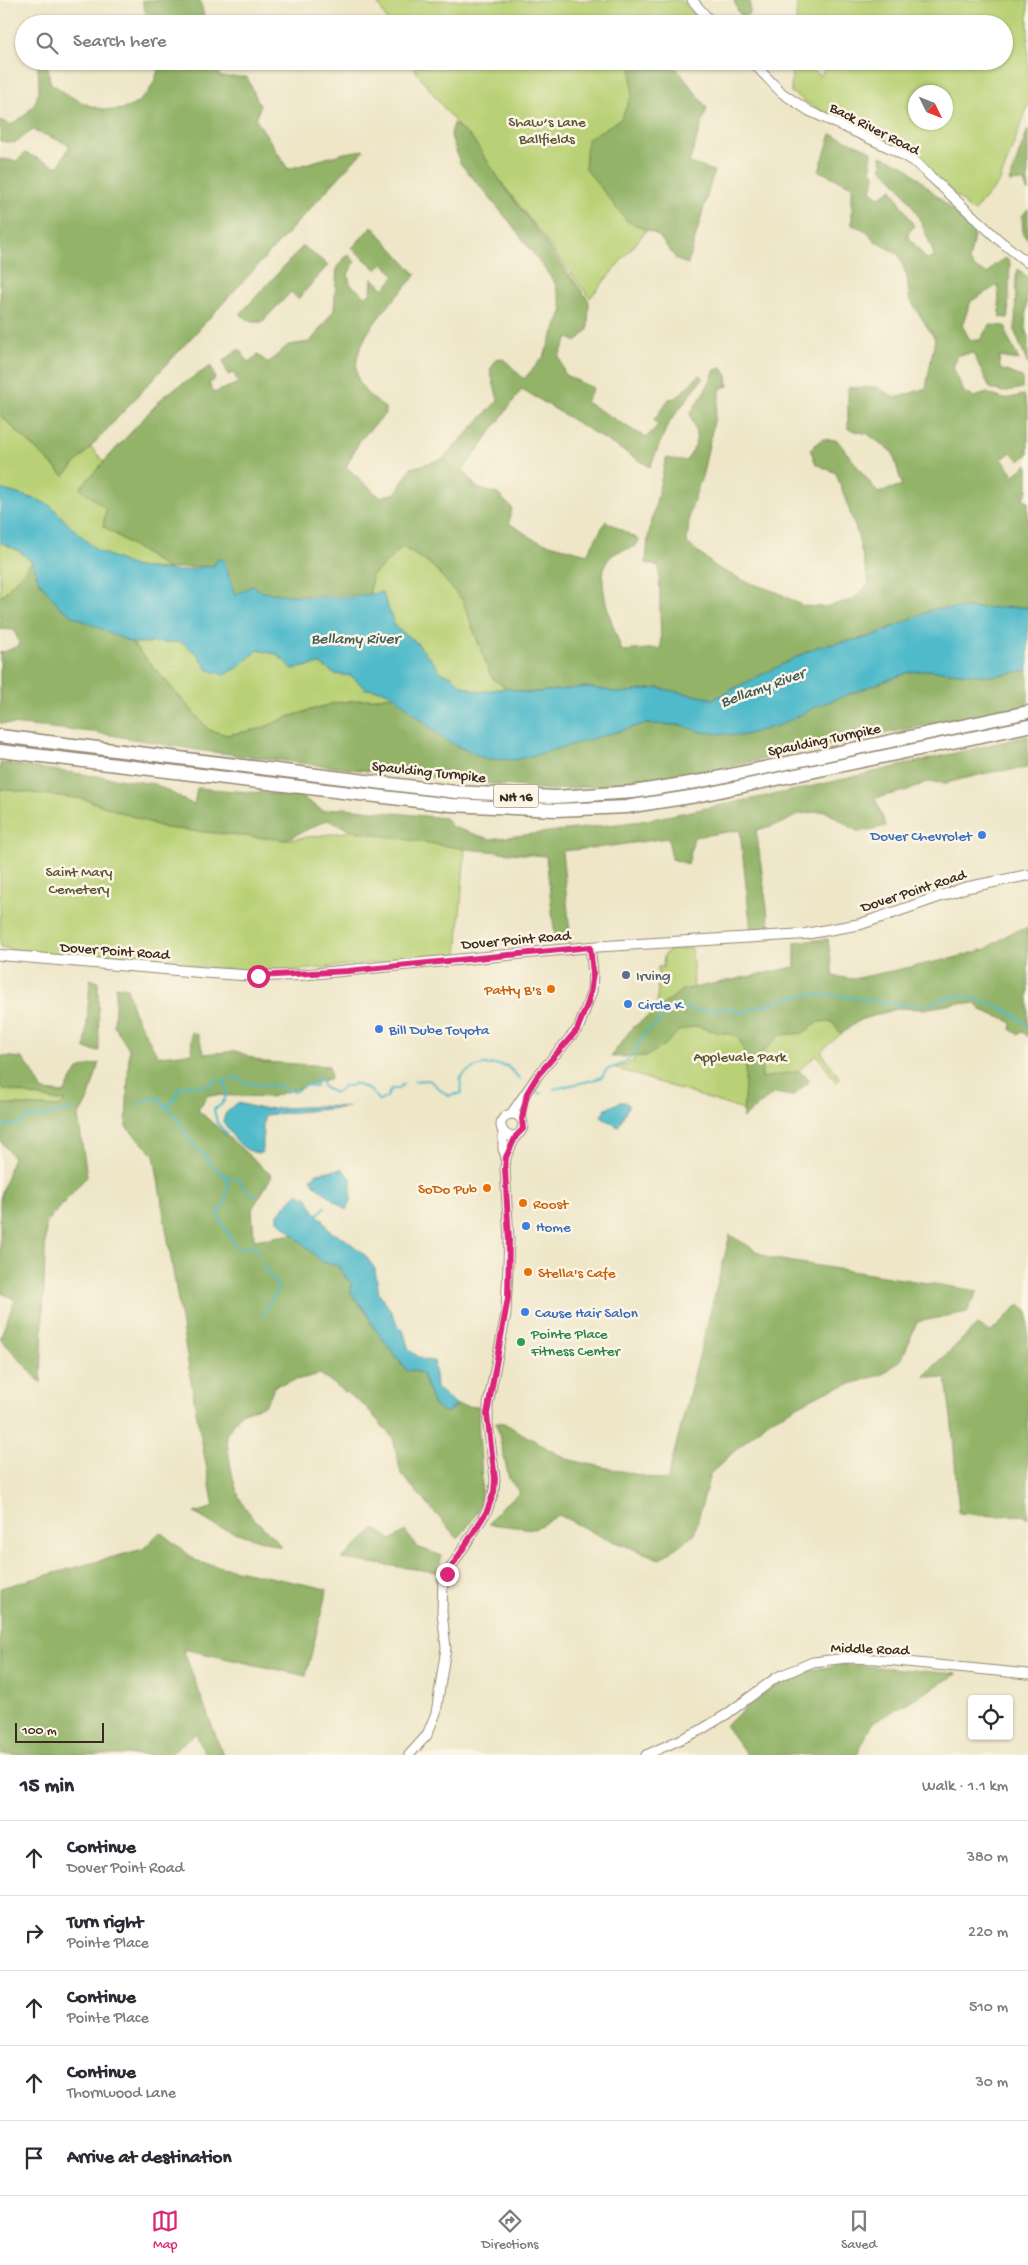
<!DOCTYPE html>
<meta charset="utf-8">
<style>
:root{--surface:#fff;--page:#f2f2f3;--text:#2b2b33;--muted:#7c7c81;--line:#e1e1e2;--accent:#db2777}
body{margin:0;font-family:"Gochi Hand",sans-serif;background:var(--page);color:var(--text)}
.controls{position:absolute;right:15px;bottom:15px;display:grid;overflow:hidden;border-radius:5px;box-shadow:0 1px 4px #0004}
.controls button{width:45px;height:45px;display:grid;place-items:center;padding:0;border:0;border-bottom:1px solid var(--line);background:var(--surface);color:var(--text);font:25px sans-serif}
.compass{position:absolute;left:908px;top:85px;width:45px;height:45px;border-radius:50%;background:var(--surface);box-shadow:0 1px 4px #0004;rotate:133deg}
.scale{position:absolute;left:15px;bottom:12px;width:89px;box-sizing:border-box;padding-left:5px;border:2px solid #3b2a1e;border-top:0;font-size:14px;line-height:18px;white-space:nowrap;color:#3b2a1e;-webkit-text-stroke:4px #fcf5e5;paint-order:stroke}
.stop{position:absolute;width:15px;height:15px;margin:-11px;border:4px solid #db2777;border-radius:50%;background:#fff}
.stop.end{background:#db2777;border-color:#fff;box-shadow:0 1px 5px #0008}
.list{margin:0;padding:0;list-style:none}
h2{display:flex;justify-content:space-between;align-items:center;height:65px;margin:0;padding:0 20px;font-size:21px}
h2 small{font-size:16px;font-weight:400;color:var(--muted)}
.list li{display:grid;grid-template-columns:32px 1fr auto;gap:15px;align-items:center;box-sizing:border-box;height:75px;padding:0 20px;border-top:1px solid var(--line)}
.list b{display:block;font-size:19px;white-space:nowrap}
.list p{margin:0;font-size:16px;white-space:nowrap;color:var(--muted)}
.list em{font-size:16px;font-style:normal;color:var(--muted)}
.icon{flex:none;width:28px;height:28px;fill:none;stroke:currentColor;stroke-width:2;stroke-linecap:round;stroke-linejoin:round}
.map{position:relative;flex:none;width:1028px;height:1755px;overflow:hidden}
.search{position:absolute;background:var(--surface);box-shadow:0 1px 4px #0004;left:15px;right:15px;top:15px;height:55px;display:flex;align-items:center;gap:12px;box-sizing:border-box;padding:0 18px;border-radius:28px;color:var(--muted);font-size:19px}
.sheet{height:440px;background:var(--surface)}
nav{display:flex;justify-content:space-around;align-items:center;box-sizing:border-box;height:70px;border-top:1px solid var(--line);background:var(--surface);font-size:14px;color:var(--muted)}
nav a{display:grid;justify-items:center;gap:2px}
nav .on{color:var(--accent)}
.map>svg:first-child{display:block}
.green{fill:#b9d176;stroke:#7a7e4a;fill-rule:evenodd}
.forest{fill:#92b367;stroke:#666e42}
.water{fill:#4fbaca;stroke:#457274}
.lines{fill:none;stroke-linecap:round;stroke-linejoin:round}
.stream{stroke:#4fbaca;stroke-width:2}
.tertiary-casing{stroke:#948872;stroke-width:11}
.secondary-casing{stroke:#948872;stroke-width:12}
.motorway-casing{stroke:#948872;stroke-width:15}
.tertiary{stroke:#fff;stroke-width:9}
.secondary{stroke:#fff;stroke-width:10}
.motorway{stroke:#fff;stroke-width:12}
.route{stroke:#db2777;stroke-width:6}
.shop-dot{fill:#3f7fe0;stroke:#fcf5e5;stroke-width:2}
.service-dot{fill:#5c6f8a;stroke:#fcf5e5;stroke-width:2}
.food-dot{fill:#e8710a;stroke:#fcf5e5;stroke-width:2}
.leisure-dot{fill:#2e9e5b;stroke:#fcf5e5;stroke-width:2}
.labels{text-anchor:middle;stroke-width:5;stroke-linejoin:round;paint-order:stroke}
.shield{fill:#fcf5e5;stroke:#75675a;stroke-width:1}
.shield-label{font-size:14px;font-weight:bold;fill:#3b2a1e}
.park-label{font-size:15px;fill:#5a5434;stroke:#fcf5e5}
.street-label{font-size:15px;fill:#3b2a1e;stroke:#fcf5e5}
.shop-label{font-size:15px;fill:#366cbe;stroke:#fcf5e5;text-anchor:start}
.service-label{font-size:15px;fill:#4e5e75;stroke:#fcf5e5;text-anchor:start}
.food-label{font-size:15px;fill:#c56008;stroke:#fcf5e5;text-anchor:end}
.leisure-label{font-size:15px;fill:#27864d;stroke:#fcf5e5;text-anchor:start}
.water-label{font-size:16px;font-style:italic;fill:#425c5a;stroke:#fcf5e5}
</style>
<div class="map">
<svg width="1028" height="1755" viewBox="0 0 1028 1755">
<rect width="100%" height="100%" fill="#fcf5e5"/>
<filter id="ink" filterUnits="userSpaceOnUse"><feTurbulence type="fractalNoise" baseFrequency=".02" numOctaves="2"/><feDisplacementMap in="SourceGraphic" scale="10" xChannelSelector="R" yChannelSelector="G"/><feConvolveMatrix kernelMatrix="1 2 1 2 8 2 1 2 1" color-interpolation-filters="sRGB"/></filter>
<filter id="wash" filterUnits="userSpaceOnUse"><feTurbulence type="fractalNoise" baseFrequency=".0096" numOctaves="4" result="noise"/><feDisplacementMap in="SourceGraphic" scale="20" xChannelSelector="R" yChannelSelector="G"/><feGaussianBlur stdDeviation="1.12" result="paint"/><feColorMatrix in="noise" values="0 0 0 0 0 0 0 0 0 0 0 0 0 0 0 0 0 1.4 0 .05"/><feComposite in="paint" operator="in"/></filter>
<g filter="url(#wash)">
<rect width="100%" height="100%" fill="#eee6c7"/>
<g class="green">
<polygon points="376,0 681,0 703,24 389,24"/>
<path d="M 797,0 L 1028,0 L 1028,106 L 999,183 L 973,212 L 920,160 L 886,141 L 826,115 L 791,92 L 792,61 L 799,61 L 821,76 L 829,61 L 1004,61 L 1004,24 L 807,24 L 796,22 ZM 916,92 L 946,92 L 946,122 L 916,122 Z"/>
<polygon points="410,61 665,61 651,225 590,298 418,74"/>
<polygon points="0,415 64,476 91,447 104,462 81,488 107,509 103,526 168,569 136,567 98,551 70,526 51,506 38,500 0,489"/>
<polygon points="2,543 19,551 32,562 0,598 0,544"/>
<polygon points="402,547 433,566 463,601 491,677 506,688 479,692 461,685 451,675 443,674 415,641 396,628 382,592 369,595 372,576"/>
<polygon points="181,642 198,654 208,670 236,669 258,650 276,654 293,669 320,664 335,674 351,676 366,689 381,690 394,696 334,703 288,717 260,729 227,735 209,730 132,643"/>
<polygon points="0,789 84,799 165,828 285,840 353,831 421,840 465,849 457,955 288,971 248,971 45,954 0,947"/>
<polygon points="692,948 694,988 682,990 657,1010 658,967 663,967 664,955 671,949"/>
<polygon points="670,1014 859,1018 821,1051 840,1079 836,1082 817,1055 743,1118 743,1110 615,1068 634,1061 635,1034"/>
<polygon points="0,1088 58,1101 67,1099 59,1107 0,1104"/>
</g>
<g class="forest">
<polygon points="142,0 200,0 206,24 149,24"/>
<polygon points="734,0 750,0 750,13 743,17 738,12"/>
<path d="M 37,61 L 47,61 L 50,82 C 77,103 120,127 147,93 C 153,87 156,76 159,68 L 152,61 L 215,61 L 220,77 L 247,77 L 260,106 L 256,119 L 288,169 L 344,153 L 364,150 L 64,476 L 0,415 L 0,159 L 17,161 L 25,153 L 58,167 L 70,145 L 33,130 L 14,143 L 0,141 L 0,120 L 11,125 C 41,105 41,95 37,61 Z"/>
<polygon points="631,61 650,61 652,63 671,61 707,108 689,163 714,171 688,264 677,260 658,235 627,221 585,168 587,139 621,119 632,94"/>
<path d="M 453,123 L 472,138 L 508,192 L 589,301 L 588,330 L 576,342 L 568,337 L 559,356 L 565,375 L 593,388 L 586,402 L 646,438 L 658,425 L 654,420 L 669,399 L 676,398 L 699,375 L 703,378 L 668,424 L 650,467 L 522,389 L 463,470 L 477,488 L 498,494 L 512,508 L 509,523 L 535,540 L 587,554 L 606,521 L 639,540 L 636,546 C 629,549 620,550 614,554 C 588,570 615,630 622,651 L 661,648 L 659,566 L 646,563 L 648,538 L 666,458 L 686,461 C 700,441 698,436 690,414 L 706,389 L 715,370 L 722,368 L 727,376 L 728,386 L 721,388 L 703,473 L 690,511 L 687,543 L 716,567 L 742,580 L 779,593 L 803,606 L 824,607 L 852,600 L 869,584 L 857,532 L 836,473 L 816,464 L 810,449 L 822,439 L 837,440 L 878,493 L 902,485 L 893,453 L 868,434 L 848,429 L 848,388 L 876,387 L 896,398 L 926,388 L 935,339 L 909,298 L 907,277 L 899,255 L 875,241 L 863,229 L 852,225 L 852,186 L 819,171 L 831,134 L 872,151 L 871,170 L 875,175 L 871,191 L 880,197 L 892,189 L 914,226 L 907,235 L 926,259 L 935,258 C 924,225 909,192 882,169 L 881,156 L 904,165 L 975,231 L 969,261 L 975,268 L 988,274 L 993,266 L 1005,258 L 1010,262 L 1008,318 L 1000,317 L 998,285 L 971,301 L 962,325 L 970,340 L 980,340 L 989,325 L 1006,326 L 1007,336 L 1019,360 L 999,357 L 1000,369 L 1022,377 L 1022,388 L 1003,392 L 990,388 L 973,353 L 958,355 L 953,367 L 964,392 L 974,397 L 987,393 L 1004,399 L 1024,395 L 1028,408 L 1028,454 L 1020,461 L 1011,452 L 1002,459 L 1014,475 L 1028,464 L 1028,490 L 1023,499 L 1028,501 L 1028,607 L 934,609 L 870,637 L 817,647 L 714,699 L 658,688 L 621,693 L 587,687 L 528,693 L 506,688 L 491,677 L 463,601 L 433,566 L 403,547 L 372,576 L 369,595 L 235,595 L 215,565 L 168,569 L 103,526 L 106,509 L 80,488 L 165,395 L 211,366 L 215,379 L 209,384 L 214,393 L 238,383 L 234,373 L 228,375 L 223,361 L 239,349 L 249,363 L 258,355 L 268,363 L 288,345 L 310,342 L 334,310 L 337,267 L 348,254 L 355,262 L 348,274 L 350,284 L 365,296 L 371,293 L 372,278 L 384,289 L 395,276 L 383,263 L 377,270 L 352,248 L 372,226 L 416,275 C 393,302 339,349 362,387 C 367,395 378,402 385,408 L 385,414 L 360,440 L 346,467 L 380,497 L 396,493 L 411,468 L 443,459 L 498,400 L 490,370 L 497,358 L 505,360 L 524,379 L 544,356 L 563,310 L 555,283 L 509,221 L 460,163 L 451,136 Z"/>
<polygon points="1028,129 1028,192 1023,181 1009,182"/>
<polygon points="1028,209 1028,239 1023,235 1022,216"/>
<polygon points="303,246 328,265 298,299 291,292 262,322 252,322 240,314"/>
<polygon points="1018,269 1028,277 1025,326 1028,335 1028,365 1015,332 1016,277"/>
<polygon points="32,562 39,581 61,608 132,643 209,730 227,735 260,729 288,717 334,703 394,696 446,741 486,759 644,724 681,725 702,732 817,706 909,672 928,670 993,676 1028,670 1028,705 846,741 683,777 551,790 341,768 197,750 93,732 0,723 0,651 4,652 20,645 14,630 0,629 0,598"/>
<polygon points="1028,736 1028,768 991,772 946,783 926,782 910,790 875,798 886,826 859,832 825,811 799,814 783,823 756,830 770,930 751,931 740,830 694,837 688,864 672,859 668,838 604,847 562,851 571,943 555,938 546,856 465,849 353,831 327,820 285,840 165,828 84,799 0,789 0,763 155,784 194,805 197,788 300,796 323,811 344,808 445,818 452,827 490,839 642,821 801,789"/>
<polygon points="1028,928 1028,1037 1023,1032 1018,1034 1011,1030 1012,1024 1009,1021 981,1010 975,1004 959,1003 923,1009 899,1008 860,1020 841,1034 831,1021 819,1022 803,1033 780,1035 762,1053 762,1078 799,1071 810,1080 793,1096 774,1093 743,1118 746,1058 739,1038 734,1035 716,1032 696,1026 679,1031 666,1044 647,1056 611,1057 631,1029 683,990 795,967 795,942 828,939 833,976 853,979 954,958 986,949 1012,932"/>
<polygon points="90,979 98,982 99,1051 85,1049"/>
<path d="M 116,986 L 127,988 L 134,1013 L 158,1056 L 192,1053 L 191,1032 L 198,1035 L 204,1054 L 236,1051 L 263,1062 L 329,1066 L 331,1078 L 270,1097 L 208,1095 L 198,1110 L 272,1176 L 252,1209 L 254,1240 L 295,1234 L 322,1262 L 338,1266 L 344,1276 L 352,1284 L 351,1293 L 367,1313 L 372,1325 L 391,1348 L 402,1366 L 422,1374 L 426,1386 L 446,1413 L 457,1405 L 478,1407 C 477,1436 486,1480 479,1507 C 476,1518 464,1530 458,1539 L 401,1474 L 393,1438 L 365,1406 L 320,1374 L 276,1385 L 265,1405 L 241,1413 L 226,1435 C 230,1458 231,1485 244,1506 C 254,1521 271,1532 281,1547 L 218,1527 L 194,1513 L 214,1507 L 196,1411 L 154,1155 L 126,1127 L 129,1049 L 114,1026 Z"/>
<polygon points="0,1056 22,1058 32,1071 43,1091 64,1093 78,1069 99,1063 89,1097 78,1117 87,1176 46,1223 41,1383 0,1338 15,1300 0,1292 0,1199 13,1157 0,1140 0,1104 59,1107 66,1100 58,1101 0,1088"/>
<polygon points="730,1235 768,1258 978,1291 967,1312 917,1322 902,1359 883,1374 824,1392 765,1423 710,1474 694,1535 660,1559 604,1538 559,1515 534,1529 489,1524 501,1507 520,1493 509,1479 496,1422 504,1423 566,1459 667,1481"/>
<polygon points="1019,1304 1028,1311 1028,1518 1022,1515 994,1516 959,1513 952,1425 946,1379 924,1376 977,1325 991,1332"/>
<polygon points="376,1529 391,1540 405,1531 417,1547 442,1556 437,1572 341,1559"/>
<polygon points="160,1532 198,1562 327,1589 306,1676 183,1649 223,1755 205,1755 196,1733 169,1755 0,1755 0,1588 143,1549"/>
<polygon points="844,1664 957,1674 872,1723 857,1755 747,1755 725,1725 772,1688 807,1671"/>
</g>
<g class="water">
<polygon points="0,489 38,500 51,506 70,526 98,551 136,567 180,571 215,565 217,559 224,560 235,595 253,585 262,592 309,597 350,597 382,592 396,628 415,641 443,674 451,675 461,685 479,692 506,688 528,693 587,687 621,693 658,688 713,699 817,647 870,637 934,609 1028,607 1028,670 993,676 928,670 909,672 817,706 780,725 741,736 702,732 681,725 644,724 536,755 516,760 486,759 446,741 394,696 381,690 366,689 351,676 335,674 320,664 293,669 276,654 258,650 236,669 224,675 208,670 198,654 181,642 132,643 73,616 61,608 39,581 32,562 19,551 0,542"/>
<polygon points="620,1102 625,1102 629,1105 618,1127 601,1116 606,1109"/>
<path d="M 238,1103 L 262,1109 L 321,1106 L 349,1107 L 265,1115 L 263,1123 L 263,1149 L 261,1153 C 242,1153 233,1137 223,1121 C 225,1112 230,1107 238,1103 Z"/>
<polygon points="342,1169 351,1178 351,1201 346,1210 315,1185 311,1178 317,1173"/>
<polygon points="297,1193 308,1198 316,1215 323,1219 329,1231 344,1238 365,1255 375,1269 379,1294 389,1308 399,1327 403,1330 409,1350 423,1360 434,1361 436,1388 457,1405 446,1413 434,1406 422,1374 414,1370 407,1371 372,1325 367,1313 351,1293 352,1284 344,1275 338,1266 322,1262 277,1219 277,1215"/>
</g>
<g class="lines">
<g class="stream">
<path d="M 225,1081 C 228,1093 227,1104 214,1109 L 217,1123 L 227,1134"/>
<path d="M 414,1081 L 429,1080 L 448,1096 L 462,1093 L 460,1079 C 471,1064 490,1063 507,1066 L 520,1079"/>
<path d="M 554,1089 L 593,1080 L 602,1077 L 606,1070 L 622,1064 L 634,1055 L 645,1032 L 660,1022 L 663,1014 L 687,1006 L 692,1011 L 733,1008 L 737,1013 L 744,1011 L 747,1013 L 753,1007 C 763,1008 780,1001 789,998 C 822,988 864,1001 897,1004 C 907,1005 912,1002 922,1007 C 932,1004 946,996 956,996 C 981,997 1010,1009 1028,1026"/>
<polyline points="537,1092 542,1094"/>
<polyline points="137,1105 142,1102 159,1097 165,1108 178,1095 177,1089 188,1085 196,1087 199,1085 211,1086 214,1080 225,1081 237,1077 245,1083 277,1086 294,1092 310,1083 310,1087 316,1087 315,1080 320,1079 324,1088 336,1093 344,1086 351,1086 354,1083 371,1091 379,1101 387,1097 391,1089 398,1089 403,1084"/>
<path d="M 168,1106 C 173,1116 184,1124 186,1135 L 217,1170 L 226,1176 L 229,1189 L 225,1195 L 227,1200 L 218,1213 C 221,1225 231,1237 237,1248 L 242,1249 L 252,1244 L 258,1250 L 259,1255"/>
<polyline points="0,1118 2,1126 19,1124 26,1118 45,1116 72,1109"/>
<polyline points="226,1176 240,1181 243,1187 256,1196"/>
<polyline points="316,1216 325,1207"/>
<path d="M 263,1262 L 267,1272 L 278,1287 C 276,1297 266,1303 264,1315"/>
</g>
</g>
</g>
<g filter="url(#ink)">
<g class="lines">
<g class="tertiary-casing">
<g id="tertiary">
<polyline points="692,0 713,24"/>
<polyline points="751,61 782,93 809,111 892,149 916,163 999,240 1028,263"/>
<circle cx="512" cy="1125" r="11"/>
<polyline points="511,1114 538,1075 579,1027 592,991 593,973 590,947"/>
<polyline points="503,1131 503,1149 506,1157"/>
<polyline points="409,1755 427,1735 436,1713 446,1648 442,1612 443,1580 487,1511 494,1491 495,1479 488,1423 488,1405 506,1314 509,1240 505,1169 506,1157 516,1136"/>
<polyline points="646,1755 699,1731 727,1714 777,1677 813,1662 847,1658 876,1659 1028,1674"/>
</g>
</g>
<g class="secondary-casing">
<polyline id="secondary" points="0,955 211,973 258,976 299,975 590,947 805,934 861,924 964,888 1028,875"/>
</g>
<g class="motorway-casing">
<g id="motorway">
<polyline points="0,736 456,792 555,797 633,792 702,781 1028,712"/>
<polyline points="0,751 451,805 556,810 626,807 696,796 1028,726"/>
</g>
</g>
<use href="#tertiary" class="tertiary"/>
<use href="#secondary" class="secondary"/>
<use href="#motorway" class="motorway"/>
</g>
</g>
<g class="lines" filter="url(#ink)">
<polyline class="route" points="258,976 348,971 590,947 593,973 589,1000 577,1030 538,1075 527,1093 522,1119 523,1129 516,1136 506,1157 505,1169 509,1240 508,1298 487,1414 495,1479 494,1492 487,1511 447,1574"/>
</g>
<g class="shop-dot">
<circle cx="982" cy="835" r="5"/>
<circle cx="628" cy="1004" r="5"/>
<circle cx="379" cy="1029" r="5"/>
<circle cx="526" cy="1226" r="5"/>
<circle cx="525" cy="1312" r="5"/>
</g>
<circle class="service-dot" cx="626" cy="975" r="5"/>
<g class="food-dot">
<circle cx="551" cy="989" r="5"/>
<circle cx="487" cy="1188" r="5"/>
<circle cx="523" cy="1203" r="5"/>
<circle cx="528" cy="1272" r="5"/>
</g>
<circle class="leisure-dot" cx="521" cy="1342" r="5"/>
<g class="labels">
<rect class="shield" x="493.5" y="784.5" width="45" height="23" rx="4"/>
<g class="shield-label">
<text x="516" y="801">NH 16</text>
</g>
<g class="park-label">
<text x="547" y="126">Shaw’s Lane<tspan x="547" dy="17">Ballfields</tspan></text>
<text x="79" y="876">Saint Mary<tspan x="79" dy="17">Cemetery</tspan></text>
<text x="740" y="1061">Applevale Park</text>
</g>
<g class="street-label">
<text transform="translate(875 128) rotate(27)" y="5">Back River Road</text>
<text transform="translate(824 739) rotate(-12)" y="5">Spaulding Turnpike</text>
<text transform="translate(429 771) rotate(6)" y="5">Spaulding Turnpike</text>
<text transform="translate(913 890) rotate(-18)" y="5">Dover Point Road</text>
<text transform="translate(516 939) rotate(-5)" y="5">Dover Point Road</text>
<text transform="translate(115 950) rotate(4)" y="5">Dover Point Road</text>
<text transform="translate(870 1648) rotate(2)" y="5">Middle Road</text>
</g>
<g class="shop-label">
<text x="972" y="840" text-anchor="end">Dover Chevrolet</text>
<text x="638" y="1009">Circle K</text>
<text x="389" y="1034">Bill Dube Toyota</text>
<text x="536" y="1231">Home</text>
<text x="535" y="1317">Cause Hair Salon</text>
</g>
<g class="service-label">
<text x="636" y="980">Irving</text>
</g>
<g class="food-label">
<text x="541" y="994">Patty B's</text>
<text x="477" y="1193">SoDo Pub</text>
<text x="533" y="1208" text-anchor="start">Roost</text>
<text x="538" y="1277" text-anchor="start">Stella's Cafe</text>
</g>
<g class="leisure-label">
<text x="531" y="1338">Pointe Place<tspan x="531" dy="17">Fitness Center</tspan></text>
</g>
<g class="water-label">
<text x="355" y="643">Bellamy River</text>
<text transform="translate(762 686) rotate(-20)" y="6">Bellamy River</text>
</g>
</g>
</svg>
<div class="controls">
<button><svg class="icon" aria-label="locate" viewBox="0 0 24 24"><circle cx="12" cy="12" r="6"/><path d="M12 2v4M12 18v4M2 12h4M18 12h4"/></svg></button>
</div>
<svg class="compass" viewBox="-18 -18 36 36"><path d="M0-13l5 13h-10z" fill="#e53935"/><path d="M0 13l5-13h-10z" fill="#7c7c81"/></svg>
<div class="scale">100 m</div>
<div class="stop" style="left:258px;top:976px"></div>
<div class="stop end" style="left:447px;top:1574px"></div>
<div class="search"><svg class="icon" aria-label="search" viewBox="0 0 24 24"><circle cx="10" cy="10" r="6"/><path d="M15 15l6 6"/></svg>Search here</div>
</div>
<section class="sheet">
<h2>15 min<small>Walk · 1.1 km</small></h2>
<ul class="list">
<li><svg class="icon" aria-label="ahead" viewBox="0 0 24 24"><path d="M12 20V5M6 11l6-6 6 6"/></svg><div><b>Continue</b><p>Dover Point Road</p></div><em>380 m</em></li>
<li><svg class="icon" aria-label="right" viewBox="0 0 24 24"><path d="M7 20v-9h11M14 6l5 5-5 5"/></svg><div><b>Turn right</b><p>Pointe Place</p></div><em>220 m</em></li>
<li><svg class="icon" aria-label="ahead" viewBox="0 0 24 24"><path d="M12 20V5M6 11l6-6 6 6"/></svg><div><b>Continue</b><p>Pointe Place</p></div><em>510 m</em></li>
<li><svg class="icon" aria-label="ahead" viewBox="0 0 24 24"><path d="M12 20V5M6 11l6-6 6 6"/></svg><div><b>Continue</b><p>Thornwood Lane</p></div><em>30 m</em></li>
<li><svg class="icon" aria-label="arrive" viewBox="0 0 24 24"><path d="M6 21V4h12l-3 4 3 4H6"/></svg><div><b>Arrive at destination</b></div></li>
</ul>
</section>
<nav>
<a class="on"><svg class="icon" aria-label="map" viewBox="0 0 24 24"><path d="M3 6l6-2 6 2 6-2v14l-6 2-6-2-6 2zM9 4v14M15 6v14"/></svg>Map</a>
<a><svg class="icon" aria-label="directions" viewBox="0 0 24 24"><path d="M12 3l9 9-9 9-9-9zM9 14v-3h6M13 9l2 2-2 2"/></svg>Directions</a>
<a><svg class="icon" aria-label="saved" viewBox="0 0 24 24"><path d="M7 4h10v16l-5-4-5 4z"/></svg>Saved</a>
</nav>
